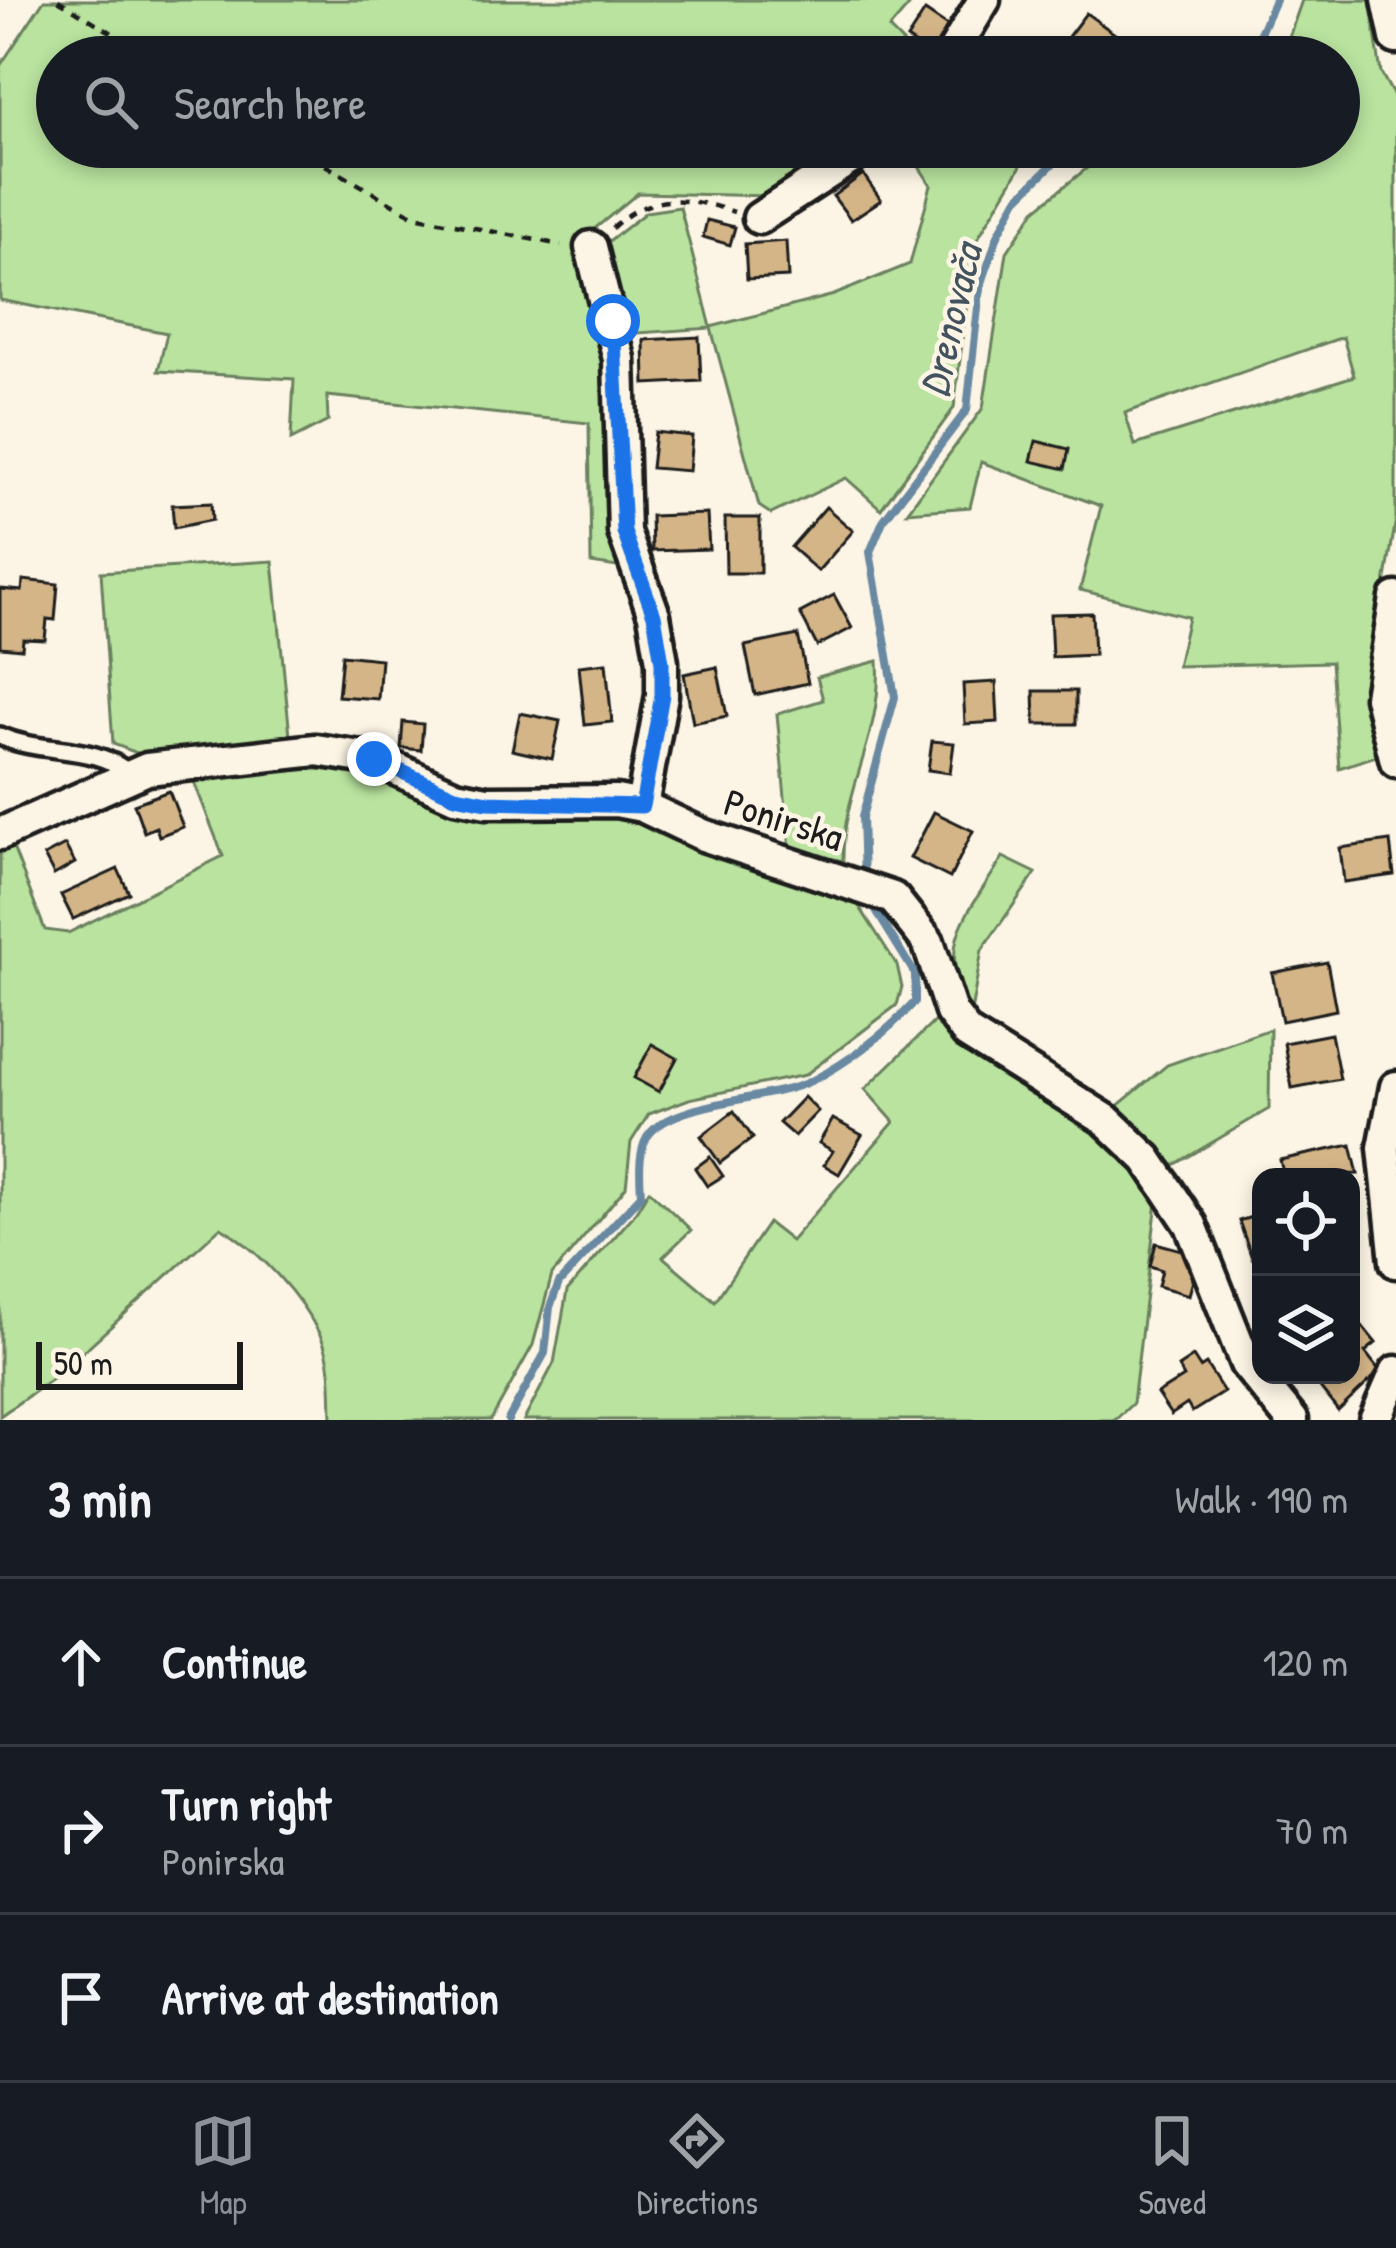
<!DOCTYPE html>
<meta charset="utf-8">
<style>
:root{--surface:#171b24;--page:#242831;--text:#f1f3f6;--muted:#9ea1a6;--line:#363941;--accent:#8c9099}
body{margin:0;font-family:"Patrick Hand",sans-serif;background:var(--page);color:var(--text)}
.controls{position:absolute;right:36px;bottom:36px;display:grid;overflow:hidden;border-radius:24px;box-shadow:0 6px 18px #0003}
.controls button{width:108px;height:108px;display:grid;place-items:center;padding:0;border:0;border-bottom:3px solid var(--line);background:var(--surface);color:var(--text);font:60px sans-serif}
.scale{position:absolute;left:36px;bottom:30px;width:207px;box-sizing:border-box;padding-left:12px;border:6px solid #1c1c1c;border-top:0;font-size:33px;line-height:42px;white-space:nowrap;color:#1c1c1c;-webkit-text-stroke:9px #fcf5e5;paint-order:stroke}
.stop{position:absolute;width:36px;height:36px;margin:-27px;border:9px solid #1a73e8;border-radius:50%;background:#fff}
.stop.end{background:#1a73e8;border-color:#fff;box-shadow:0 3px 12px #0008}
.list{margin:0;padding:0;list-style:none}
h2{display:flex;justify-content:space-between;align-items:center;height:156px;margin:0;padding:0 48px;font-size:51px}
h2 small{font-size:39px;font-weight:400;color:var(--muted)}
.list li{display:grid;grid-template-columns:78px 1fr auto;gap:36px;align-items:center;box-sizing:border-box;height:168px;padding:0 48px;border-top:3px solid var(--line)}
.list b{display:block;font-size:45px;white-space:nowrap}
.list p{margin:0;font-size:39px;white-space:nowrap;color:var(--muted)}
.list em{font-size:39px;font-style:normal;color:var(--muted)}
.icon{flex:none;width:66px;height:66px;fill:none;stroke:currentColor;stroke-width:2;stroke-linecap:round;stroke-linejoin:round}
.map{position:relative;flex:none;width:1396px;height:1420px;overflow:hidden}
.search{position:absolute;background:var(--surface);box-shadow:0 6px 18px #0003;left:36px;right:36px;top:36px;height:132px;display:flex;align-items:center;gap:30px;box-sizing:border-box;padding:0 42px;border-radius:66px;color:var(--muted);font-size:45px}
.sheet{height:660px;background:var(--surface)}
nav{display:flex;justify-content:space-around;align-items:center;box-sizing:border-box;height:168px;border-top:3px solid var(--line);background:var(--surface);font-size:33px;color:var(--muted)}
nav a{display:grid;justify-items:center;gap:6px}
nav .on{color:var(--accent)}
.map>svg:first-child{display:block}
.green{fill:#b9e39f;stroke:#6a805e;stroke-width:3;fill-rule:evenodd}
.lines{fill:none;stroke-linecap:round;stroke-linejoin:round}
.stream{stroke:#6989a2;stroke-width:8}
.building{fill:#d4b588;stroke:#1c1c1c;stroke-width:3}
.lane-casing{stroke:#1c1c1c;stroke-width:24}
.street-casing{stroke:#1c1c1c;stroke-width:39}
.path{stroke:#1c1c1c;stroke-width:4.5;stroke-dasharray:9 9;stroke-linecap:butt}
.lane{stroke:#fcf5e5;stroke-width:15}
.street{stroke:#fcf5e5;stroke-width:30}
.route{stroke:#1a73e8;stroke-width:15}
.labels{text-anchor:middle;stroke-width:9;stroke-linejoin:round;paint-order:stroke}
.street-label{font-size:39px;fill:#1c1c1c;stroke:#fcf5e5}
.water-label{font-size:42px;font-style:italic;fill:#43525f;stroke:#fcf5e5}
</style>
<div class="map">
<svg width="1396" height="1420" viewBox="0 0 1396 1420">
<rect width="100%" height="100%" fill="#fcf5e5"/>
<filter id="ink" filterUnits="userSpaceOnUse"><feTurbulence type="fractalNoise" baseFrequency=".00833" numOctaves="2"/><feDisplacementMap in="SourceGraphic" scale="24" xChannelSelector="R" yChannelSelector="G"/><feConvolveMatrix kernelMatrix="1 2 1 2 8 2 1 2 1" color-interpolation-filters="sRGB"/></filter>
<g filter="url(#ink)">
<g class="green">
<polygon points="44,0 914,0 889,29 917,57 57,57 57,147 839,147 814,161 820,170 773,196 638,193 582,239 608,358 607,506 617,567 591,563 589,423 327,396 328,421 291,440 294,379 158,371 167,333 0,300 0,66"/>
<path d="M 1302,0 L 1370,0 L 1381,73 L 1396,100 L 1396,519 L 1364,710 L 1379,755 L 1339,768 L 1331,662 L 1177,666 L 1188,617 L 1080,590 L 1101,506 L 981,462 L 970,507 L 907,512 L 983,408 L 1007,252 L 1035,210 L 1113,147 L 1339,147 L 1339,57 L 1282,57 ZM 1343,337 L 1354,376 L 1135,445 L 1125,413 Z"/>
<polygon points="906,147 1019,147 1025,159 974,245 954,408 881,509 846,478 771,514 759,506 711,328 624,334 601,247 646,212 680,207 711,327 834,295 910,264 931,185"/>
<polygon points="273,561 291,746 150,758 113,744 101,572"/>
<path d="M 878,661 C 883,735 842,788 843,861 L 790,850 L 777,714 L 823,700 L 817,677 Z"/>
<path d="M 349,768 L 393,778 L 465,813 L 502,820 L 624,818 L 855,900 L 897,965 L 902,987 L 897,1005 L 805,1075 L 689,1099 L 649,1114 L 631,1142 L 626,1187 L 552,1275 L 533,1345 L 491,1420 L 332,1420 C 331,1393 333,1362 321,1337 C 301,1296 259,1250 221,1227 L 56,1376 L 0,1416 L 0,848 L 12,845 L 45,930 L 68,933 L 223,856 L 191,774 Z"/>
<path d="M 1003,857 L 1036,873 L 982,950 L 971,1012 C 933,944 967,916 1003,857 Z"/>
<path d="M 938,1018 C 983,1065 1026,1077 1077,1113 C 1107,1135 1132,1167 1158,1193 L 1133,1403 L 1115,1420 L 524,1420 L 554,1363 L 567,1291 L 633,1216 L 649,1190 L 691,1230 L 663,1257 L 715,1301 L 768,1223 L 791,1241 L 894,1122 L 865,1089 Z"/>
<polygon points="1270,1029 1269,1109 1174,1165 1116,1107 1167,1065"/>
</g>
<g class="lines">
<g class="stream">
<polyline points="1249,57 1275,0"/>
<polyline points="864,880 862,817 895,697 870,552 883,521 967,410 980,289 998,235 1017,199 1070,147"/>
<path d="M 508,1420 L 545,1353 L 550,1307 L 559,1283 L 641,1195 C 640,1176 637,1147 651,1132 C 681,1100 769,1101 811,1081 C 848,1063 887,1032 915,1002 L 915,974 L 866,895"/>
</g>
</g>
<g class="building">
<polygon points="925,11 953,30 935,57 907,39"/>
<polygon points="1086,13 1115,34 1098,57 1084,57 1064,42"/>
<polygon points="863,174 881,200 851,220 833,196"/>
<polygon points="707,220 735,227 730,245 703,237"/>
<polygon points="786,241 788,277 747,279 745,244"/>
<polygon points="699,337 701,381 645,384 644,340"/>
<polygon points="655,432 692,436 689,471 651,468"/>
<polygon points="1036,441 1069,449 1065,469 1031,461"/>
<polygon points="211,503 212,520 174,528 172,505"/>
<polygon points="826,507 853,531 818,571 791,547"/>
<polygon points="707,514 709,549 652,551 651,516"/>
<polygon points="725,518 760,518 760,573 726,573"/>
<polygon points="23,580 58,584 55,620 47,619 45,640 23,639 22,649 0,647 0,589 22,591"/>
<polygon points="834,595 852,628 817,646 800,613"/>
<polygon points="1092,613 1094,655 1052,657 1050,614"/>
<polygon points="798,635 808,683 755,695 745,646"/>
<polygon points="342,655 381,659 378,699 338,696"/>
<polygon points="606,663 612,722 585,725 579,666"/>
<polygon points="717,667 727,716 693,723 684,674"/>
<polygon points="996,682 998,722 965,724 963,684"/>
<polygon points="1034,691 1076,691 1076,724 1035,724"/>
<polygon points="520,713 560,721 552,759 512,750"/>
<polygon points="403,722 423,724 421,750 401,748"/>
<polygon points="932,741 954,743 950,773 928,770"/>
<polygon points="169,791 183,827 159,836 156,827 144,832 134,804"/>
<polygon points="934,812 973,831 950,878 910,858"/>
<polygon points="1390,841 1394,875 1344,882 1340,848"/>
<polygon points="65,845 75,863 54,875 44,856"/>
<polygon points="118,869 129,893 73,919 61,895"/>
<polygon points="1327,962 1336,1010 1282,1021 1272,973"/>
<polygon points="1331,1034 1340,1079 1292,1088 1284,1043"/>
<polygon points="652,1044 677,1058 659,1092 634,1078"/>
<polygon points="804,1097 818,1111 794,1136 779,1123"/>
<polygon points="734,1111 753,1138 720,1163 701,1136"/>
<polygon points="833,1119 862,1135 839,1174 824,1165 833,1151 819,1143"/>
<polygon points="1351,1145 1358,1174 1284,1177 1280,1160"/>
<polygon points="710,1157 723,1176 707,1186 695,1168"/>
<polygon points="1261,1214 1261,1255 1252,1258 1239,1221"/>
<polygon points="1156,1243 1200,1255 1189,1295 1158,1286 1162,1270 1150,1266"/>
<polygon points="1351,1312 1376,1343 1365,1352 1380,1371 1338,1411 1320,1388 1327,1382 1321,1375 1351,1375"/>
<polygon points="1193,1357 1200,1368 1206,1364 1224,1392 1192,1412 1187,1404 1171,1415 1157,1394 1184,1377 1178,1367"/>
</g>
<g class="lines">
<g class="lane-casing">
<path id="lane" d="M 0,736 C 42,755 95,743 130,774"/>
</g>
<g class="street-casing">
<g id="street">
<polyline points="1388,0 1396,38"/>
<polyline points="950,57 984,0"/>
<polyline points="759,218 868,147"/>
<polyline points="591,247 619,359 624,532 654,615 662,662 662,695 642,806"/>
<polyline points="1396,598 1380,697 1396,761"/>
<polyline points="0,834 147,769 316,750 374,759 455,796 487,802 616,801 642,806 703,835 893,898 928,942 951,1012 967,1033 1106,1120 1147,1159 1191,1225 1246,1364 1292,1420"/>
<polyline points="1396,1087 1384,1148 1396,1262"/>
<polyline points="1375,1420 1396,1372"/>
</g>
</g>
<g class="path">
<polyline points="58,0 152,57"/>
<polyline points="294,147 414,216 561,245"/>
<path d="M 612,228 C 649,193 687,196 734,212"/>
</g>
<use href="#lane" class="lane"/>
<use href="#street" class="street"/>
</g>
</g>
<g class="lines" filter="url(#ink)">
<polyline class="route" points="374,759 455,796 488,802 642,806 662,695 662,662 654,615 624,532 613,321"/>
</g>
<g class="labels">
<g class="street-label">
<text transform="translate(784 819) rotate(18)" y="14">Ponirska</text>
</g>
<g class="water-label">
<text transform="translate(950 320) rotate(-77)" y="15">Drenovača</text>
</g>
</g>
</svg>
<div class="controls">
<button><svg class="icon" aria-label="locate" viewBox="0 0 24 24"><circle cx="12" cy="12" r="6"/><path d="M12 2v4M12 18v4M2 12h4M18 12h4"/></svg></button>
<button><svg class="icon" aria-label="layers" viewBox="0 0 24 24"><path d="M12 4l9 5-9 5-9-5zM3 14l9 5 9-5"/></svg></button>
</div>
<div class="scale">50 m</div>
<div class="stop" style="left:613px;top:321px"></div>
<div class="stop end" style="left:374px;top:759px"></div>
<div class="search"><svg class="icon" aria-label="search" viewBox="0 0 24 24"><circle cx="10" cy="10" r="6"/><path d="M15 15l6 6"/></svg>Search here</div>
</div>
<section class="sheet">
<h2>3 min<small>Walk · 190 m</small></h2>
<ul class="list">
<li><svg class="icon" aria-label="ahead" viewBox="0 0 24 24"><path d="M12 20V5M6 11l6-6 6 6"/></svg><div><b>Continue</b></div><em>120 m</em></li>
<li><svg class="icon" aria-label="right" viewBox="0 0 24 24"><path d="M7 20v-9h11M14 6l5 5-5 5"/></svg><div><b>Turn right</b><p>Ponirska</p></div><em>70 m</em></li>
<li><svg class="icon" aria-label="arrive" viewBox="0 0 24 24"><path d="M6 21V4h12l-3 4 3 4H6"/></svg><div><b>Arrive at destination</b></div></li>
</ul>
</section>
<nav>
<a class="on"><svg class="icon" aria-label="map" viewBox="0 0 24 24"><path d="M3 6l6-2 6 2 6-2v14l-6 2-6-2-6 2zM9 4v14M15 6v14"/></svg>Map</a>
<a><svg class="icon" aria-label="directions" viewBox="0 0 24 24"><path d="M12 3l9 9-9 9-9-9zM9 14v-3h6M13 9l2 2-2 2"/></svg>Directions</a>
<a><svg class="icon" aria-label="saved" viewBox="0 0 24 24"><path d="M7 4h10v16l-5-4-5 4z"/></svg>Saved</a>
</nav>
